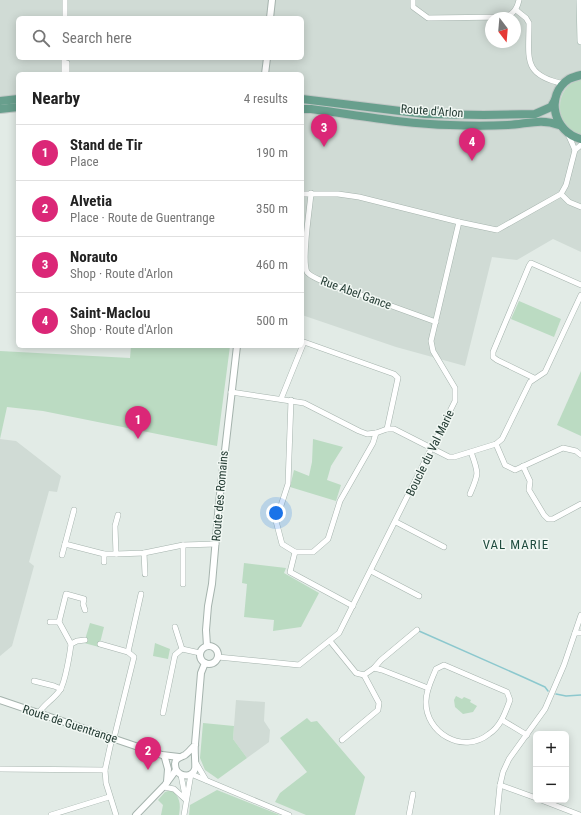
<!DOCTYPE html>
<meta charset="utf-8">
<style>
:root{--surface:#fff;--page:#f2f2f2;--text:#222;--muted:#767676;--line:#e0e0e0;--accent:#db2777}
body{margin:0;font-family:"Roboto Condensed",sans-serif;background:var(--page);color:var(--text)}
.controls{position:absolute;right:12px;bottom:12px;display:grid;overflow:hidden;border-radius:6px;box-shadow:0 2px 10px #0003}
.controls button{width:36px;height:36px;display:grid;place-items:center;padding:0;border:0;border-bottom:1px solid var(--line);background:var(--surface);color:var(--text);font:20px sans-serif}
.compass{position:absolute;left:485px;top:12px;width:36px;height:36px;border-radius:50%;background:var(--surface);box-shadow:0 2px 10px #0003;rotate:164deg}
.you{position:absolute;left:276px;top:513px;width:14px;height:14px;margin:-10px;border:3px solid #fff;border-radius:50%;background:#1a73e8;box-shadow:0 0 0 6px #1a73e833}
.badge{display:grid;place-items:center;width:26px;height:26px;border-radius:50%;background:var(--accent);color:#fff;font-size:13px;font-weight:700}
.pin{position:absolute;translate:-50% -33px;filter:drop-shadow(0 1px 2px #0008)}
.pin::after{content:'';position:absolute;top:21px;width:14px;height:12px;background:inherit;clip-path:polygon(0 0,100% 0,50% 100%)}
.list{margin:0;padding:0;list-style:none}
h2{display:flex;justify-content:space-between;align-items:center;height:52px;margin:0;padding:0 16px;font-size:17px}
h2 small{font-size:13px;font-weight:400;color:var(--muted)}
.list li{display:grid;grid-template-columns:26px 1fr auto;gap:12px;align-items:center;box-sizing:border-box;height:56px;padding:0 16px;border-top:1px solid var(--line)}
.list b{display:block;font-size:15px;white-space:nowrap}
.list p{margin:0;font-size:13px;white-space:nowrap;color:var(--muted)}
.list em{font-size:13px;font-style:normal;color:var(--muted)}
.icon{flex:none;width:22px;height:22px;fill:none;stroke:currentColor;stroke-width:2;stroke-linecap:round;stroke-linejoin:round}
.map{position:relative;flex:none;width:581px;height:815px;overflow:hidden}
.search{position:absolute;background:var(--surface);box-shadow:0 2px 10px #0003;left:16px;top:16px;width:288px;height:44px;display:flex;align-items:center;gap:10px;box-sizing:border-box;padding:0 14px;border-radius:6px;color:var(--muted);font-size:15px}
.panel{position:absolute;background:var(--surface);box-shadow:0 2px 10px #0003;left:16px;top:72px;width:288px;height:276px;border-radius:6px}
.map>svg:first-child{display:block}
.built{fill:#d0dbd5;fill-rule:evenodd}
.green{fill:#bbdbc2}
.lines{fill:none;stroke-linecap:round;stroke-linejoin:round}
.stream{stroke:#8cc8ce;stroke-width:1.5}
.minor-casing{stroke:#a5b3ad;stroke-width:6}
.tertiary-casing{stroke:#a5b3ad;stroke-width:8}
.secondary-casing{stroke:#a1b6ad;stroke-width:8}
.primary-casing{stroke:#c1c8c6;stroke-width:10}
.minor{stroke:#fff;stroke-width:5}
.tertiary{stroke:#fff;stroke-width:6}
.secondary{stroke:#fff;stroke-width:7}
.primary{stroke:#689f8d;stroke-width:8}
.labels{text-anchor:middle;stroke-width:3;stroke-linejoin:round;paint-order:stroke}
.street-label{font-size:12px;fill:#233b33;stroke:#f2f8f4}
.neighbourhood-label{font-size:13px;letter-spacing:1px;fill:#204c3f;stroke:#f2f8f4}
</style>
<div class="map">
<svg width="581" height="815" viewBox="0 0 581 815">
<rect width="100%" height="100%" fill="#e2ebe6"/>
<g class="built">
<path d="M 0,0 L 581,0 L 581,252 L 553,239 L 517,260 L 492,257 L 465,366 L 396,347 L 302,315 L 302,74 L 18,74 L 18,112 L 0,114 ZM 18,18 L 302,18 L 302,58 L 18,58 ZM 491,18 L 515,18 L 515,42 L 491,42 Z"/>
<polygon points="0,439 16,441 61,476 57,492 49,491 29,562 34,566 12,646 0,656"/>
<polygon points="236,700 265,702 264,721 270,730 269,742 247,758 233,739"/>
</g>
<g class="green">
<path d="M 581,79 L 581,135 C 553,128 553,86 581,79 Z"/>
<polygon points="519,301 561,319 554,337 511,319"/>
<polygon points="131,346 230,346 217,446 43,411 7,407 0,439 0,351 130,358"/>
<polygon points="581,371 581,436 557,425"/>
<polygon points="313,439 343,447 331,466 327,480 341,485 336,501 290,487 294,470 309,476 312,462"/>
<polygon points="244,563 286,568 284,573 319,593 301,627 273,631 274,620 244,617 247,584 242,583"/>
<polygon points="90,623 104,627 99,647 84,643"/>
<polygon points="155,643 170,649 168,659 153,656"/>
<polygon points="456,696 462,699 464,697 471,700 470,702 477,706 473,712 463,714 455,707 454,700"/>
<polygon points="307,718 311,722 317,721 365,777 355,815 306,815 275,802 280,793 307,772 280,738"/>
<polygon points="203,723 234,726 233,739 247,758 218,779 205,770 200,758"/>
<path d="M 171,790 C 180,796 181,804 179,815 L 161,815 L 163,805 L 158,800 L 165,792 Z"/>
<polygon points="217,790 280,815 189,815 190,805"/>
</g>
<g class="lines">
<g class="stream">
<polyline points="419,631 523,677 545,687 548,691"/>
<polyline points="556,694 566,696 581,695"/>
</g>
<g class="minor-casing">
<g id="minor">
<polyline points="65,0 65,18"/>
<path d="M 413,0 L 413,7 L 428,18 L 506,17 C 514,13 517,9 519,0"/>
<path d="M 516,10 L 526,18 L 529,23 C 529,59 522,75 564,84"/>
<polyline points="67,63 67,74"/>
<polyline points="64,74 64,58"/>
<polyline points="575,150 581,145"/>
<path d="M 311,193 C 310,209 301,260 307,272 C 310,276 316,278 320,280 L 436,322"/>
<polyline points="302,194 338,194 359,197 459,222 497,230 561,194 566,185 575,150 568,134"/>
<polyline points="561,194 569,202 581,207"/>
<polyline points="534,378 497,360 493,357 493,352 529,266 531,263 581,285"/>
<polyline points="231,392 304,403 359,431 367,434 376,433 387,429 394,429 449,457 454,457 496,444 502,439 530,382 545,372 581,295"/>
<polyline points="281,399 304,342 394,374 398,378 387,429"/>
<polyline points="291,400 288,484 276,521 282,544 295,552 313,552 328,539 340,501 373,443 376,433"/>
<polyline points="496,444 505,465 515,470 563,448 576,451 581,455"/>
<polyline points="523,466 530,481 529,490 544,515 548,519 553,519 581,504"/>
<path d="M 470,494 C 479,473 479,474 471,452"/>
<polyline points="74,510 65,544 104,554 116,554 144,553 183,545 216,544"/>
<polyline points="396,522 444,547"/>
<polyline points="295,552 290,572 353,606"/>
<polyline points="144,553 145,574"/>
<polyline points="104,554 104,562"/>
<polyline points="116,554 115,526 118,515"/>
<polyline points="62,555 65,544"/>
<polyline points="371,571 419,596"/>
<polyline points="183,584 183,545"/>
<polyline points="50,622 59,622"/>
<polyline points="175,627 182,649 200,653"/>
<polyline points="575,633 581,633"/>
<polyline points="330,641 356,673 364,675 374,668 382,670 428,688"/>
<polyline points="71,644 59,622 66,594 84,599 83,604 85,610"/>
<polyline points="100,644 128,652 134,657 114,738"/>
<polyline points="128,652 141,594"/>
<polyline points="218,657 299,665 339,633 455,401 455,388 433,351 431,341 459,222"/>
<path d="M 444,665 L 507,692 L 510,700 C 505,713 501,726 489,734 C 463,755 425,733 426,701 C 426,690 432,679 436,669 Z"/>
<polyline points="374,668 381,660 417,630"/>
<polyline points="34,681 54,686 61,689"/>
<polyline points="163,713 175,655 182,649"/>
<path d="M 38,714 C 44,704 54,699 60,690 C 65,683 70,653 71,644 L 77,641 L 85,640"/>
<polyline points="502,720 527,735"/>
<polyline points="112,738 105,770 106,783 116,815"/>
<polyline points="342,740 378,710 379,703 364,675"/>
<polyline points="196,763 206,780"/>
<polyline points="0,769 105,770"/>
<polyline points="181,775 185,796"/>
<polyline points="500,785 536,798"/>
<polyline points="164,787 174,789 185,799"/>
<polyline points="541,800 580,815"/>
<polyline points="51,815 109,797"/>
<polyline points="184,815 191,774 289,815"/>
<polyline points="409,815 413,794"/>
<polyline points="497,815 500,785 503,772 509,759 545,709 564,665 581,615"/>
</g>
</g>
<g class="tertiary-casing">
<g id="tertiary">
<polyline points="270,18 272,0"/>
<polyline points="265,74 267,58"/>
<circle cx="209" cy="655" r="9"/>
<polyline points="207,646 206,630 208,606 212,584 219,503 237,346"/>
<polyline points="0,700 162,755 179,757"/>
<path d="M 195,745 C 192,748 188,753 185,755 C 177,759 173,759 176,770 C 181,777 192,778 195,769 C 196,766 194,750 195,744 C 197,721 199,697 201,673 L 205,663"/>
<polyline points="165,758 168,769 167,782"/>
<polyline points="136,815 165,785 176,770"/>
</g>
</g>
<g class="secondary-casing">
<polyline id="secondary" points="580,0 581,41"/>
</g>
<g class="primary-casing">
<g id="primary">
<path d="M 581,75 C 577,76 573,77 569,79 C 544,95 554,133 581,139"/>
<polyline points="302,99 425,114 484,115 535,114 551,107 555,100"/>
<polyline points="0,101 18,99"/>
<polyline points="0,109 18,107"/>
<path d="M 302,109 L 311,109 C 357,115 404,124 450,125 C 470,126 489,126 508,125 C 527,124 541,118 559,125"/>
</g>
</g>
<use href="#minor" class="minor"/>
<use href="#tertiary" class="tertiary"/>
<use href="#secondary" class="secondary"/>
<use href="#primary" class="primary"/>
</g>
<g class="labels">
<g class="street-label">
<text transform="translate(432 111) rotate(4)" y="4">Route d'Arlon</text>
<text transform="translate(356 293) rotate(20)" y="4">Rue Abel Gance</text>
<text transform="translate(430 453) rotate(-64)" y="4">Boucle du Val Marie</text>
<text transform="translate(220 496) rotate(-85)" y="4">Route des Romains</text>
<text transform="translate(70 724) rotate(18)" y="4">Route de Guentrange</text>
</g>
<g class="neighbourhood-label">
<text x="516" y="549">VAL MARIE</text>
</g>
</g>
</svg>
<div class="controls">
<button>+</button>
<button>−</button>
</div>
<svg class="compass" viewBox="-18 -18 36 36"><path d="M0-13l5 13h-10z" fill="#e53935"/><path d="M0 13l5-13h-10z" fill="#767676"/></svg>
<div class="you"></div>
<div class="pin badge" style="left:138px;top:439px">1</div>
<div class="pin badge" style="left:148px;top:770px">2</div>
<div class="pin badge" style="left:324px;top:147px">3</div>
<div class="pin badge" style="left:472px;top:161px">4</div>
<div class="search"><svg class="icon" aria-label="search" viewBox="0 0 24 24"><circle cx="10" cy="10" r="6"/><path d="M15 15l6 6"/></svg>Search here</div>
<section class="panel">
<h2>Nearby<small>4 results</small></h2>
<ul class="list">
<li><span class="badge">1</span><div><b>Stand de Tir</b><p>Place</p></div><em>190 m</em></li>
<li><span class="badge">2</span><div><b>Alvetia</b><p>Place · Route de Guentrange</p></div><em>350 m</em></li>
<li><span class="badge">3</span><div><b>Norauto</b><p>Shop · Route d'Arlon</p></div><em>460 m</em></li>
<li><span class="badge">4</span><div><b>Saint-Maclou</b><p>Shop · Route d'Arlon</p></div><em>500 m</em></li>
</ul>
</section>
</div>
